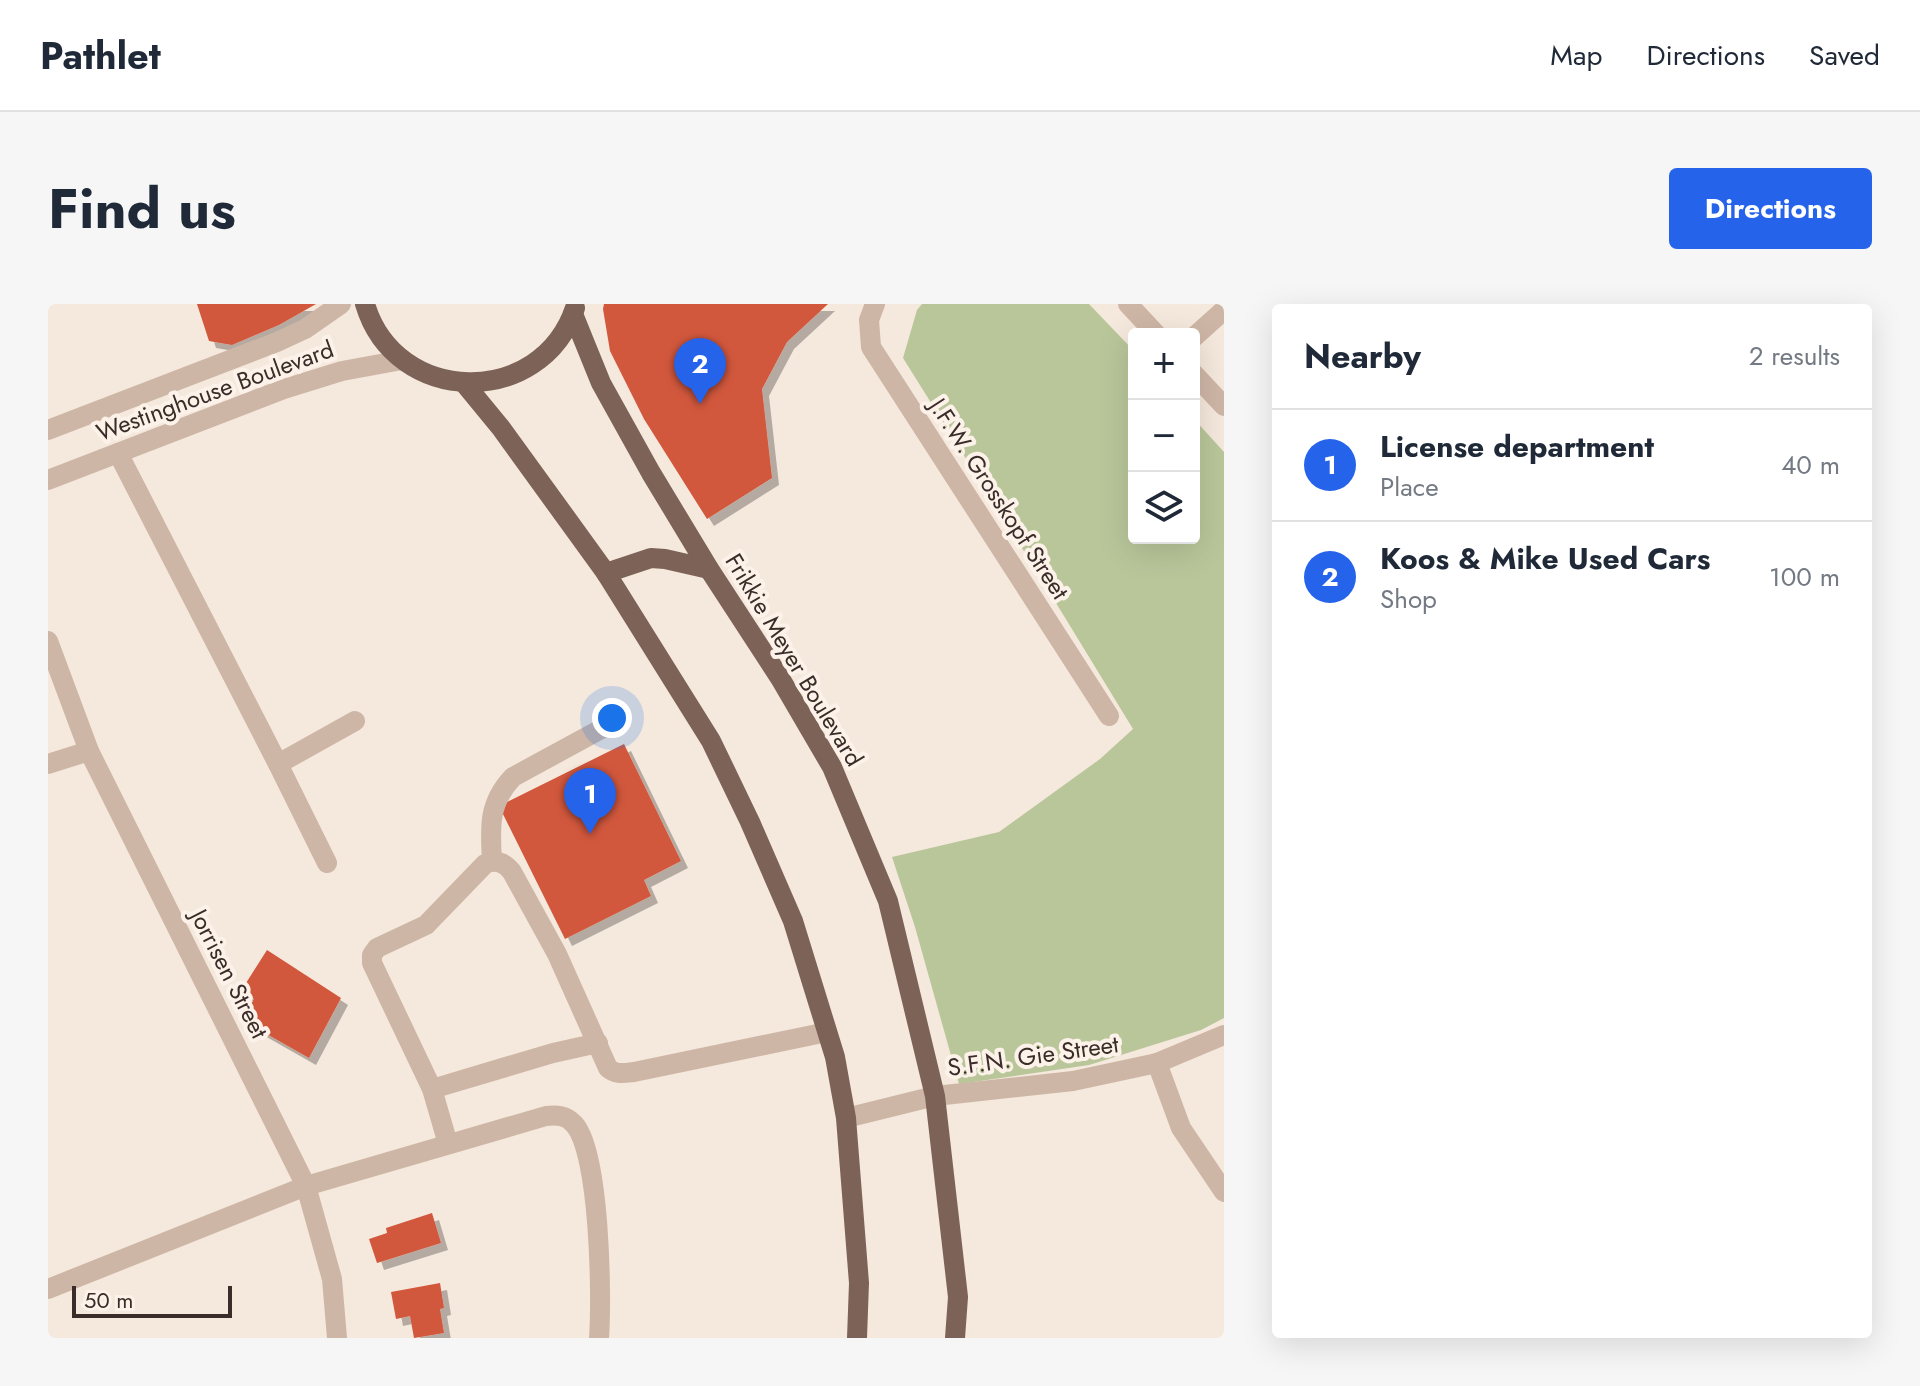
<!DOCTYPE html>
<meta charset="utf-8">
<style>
:root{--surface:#fff;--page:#f6f6f7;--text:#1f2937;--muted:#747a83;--line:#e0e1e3;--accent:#2563eb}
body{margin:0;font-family:Jost,sans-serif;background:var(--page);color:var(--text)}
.controls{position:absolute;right:24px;top:24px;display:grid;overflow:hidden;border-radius:8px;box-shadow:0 8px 32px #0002}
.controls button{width:72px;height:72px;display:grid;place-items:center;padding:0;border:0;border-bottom:2px solid var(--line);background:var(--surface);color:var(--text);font:40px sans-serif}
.scale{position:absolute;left:24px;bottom:20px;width:160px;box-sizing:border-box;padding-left:8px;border:4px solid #3a2c28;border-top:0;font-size:22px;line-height:28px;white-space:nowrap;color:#3a2c28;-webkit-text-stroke:6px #fcf2e9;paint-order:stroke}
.you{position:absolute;left:564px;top:414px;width:28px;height:28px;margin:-20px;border:6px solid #fff;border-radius:50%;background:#1a73e8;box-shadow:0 0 0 12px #1a73e833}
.badge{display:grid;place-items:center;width:52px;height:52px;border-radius:50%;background:var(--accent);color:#fff;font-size:26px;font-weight:700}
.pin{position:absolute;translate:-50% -66px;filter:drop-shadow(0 2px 4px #0008)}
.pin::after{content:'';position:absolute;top:42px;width:28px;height:24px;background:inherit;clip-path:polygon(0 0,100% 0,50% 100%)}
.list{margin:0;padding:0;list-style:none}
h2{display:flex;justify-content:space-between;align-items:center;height:104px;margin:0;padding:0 32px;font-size:34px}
h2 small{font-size:26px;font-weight:400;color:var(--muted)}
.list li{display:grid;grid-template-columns:52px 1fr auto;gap:24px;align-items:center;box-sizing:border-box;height:112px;padding:0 32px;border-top:2px solid var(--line)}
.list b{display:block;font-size:30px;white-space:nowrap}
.list p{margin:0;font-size:26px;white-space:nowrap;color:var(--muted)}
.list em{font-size:26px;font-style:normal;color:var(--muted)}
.icon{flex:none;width:44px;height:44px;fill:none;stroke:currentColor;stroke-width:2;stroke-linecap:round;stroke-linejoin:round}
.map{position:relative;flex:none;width:1176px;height:1034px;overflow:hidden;border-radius:8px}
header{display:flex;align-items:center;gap:48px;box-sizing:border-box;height:112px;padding:0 40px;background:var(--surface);border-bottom:2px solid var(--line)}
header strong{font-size:38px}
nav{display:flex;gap:44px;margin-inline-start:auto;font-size:28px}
.intro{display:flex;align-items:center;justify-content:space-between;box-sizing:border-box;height:192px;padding:0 48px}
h1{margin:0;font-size:56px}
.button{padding:20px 36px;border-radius:8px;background:var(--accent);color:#fff;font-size:28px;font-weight:700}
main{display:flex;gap:48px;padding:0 48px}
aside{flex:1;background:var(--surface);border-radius:8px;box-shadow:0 8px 32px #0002}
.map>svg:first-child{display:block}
.green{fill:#b9c69a}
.building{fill:#d2583c;filter:url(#shadow)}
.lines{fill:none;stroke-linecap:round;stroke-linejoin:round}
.minor{stroke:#ceb6a6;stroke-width:20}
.major{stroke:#7d6257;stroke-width:20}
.labels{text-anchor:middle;stroke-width:8;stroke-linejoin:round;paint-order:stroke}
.street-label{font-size:24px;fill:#3a2c28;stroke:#fcf2e9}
</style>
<header>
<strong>Pathlet</strong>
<nav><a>Map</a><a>Directions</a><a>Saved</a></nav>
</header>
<div class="intro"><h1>Find us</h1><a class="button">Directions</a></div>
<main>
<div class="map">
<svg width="1176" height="1034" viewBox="0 0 1176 1034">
<defs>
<filter id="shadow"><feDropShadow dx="7" dy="7" stdDeviation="0" flood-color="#0004"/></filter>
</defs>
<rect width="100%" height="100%" fill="#f5e8dc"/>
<polygon class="green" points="874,0 1041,0 1086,47 1086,234 1146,234 1146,115 1176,148 1176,714 1153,726 1041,761 911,780 867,623 844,553 951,528 1052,455 1085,425 994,276 855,54 869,6"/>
<g class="building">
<polygon points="149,0 268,0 231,21 184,41 161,37"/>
<polygon points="556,0 780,0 739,38 714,85 724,174 659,215 596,115 562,47 555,5"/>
<polygon points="576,440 633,557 596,576 603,592 517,635 451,502"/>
<polygon points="219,646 293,694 261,754 194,716 206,695 193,687"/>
<polygon points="384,909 393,939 329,959 321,935 339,929 338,924"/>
<polygon points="392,979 396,1004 392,1005 396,1029 366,1034 362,1012 348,1015 343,988"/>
</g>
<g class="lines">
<g class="minor">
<polyline points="827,0 821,16 823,43 1061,412"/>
<polyline points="1080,0 1108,30"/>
<polyline points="1146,33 1176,6"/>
<polyline points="1146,70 1176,102"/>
<polyline points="0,126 229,38 257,25 293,0"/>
<polyline points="70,149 230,460 279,559"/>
<polyline points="0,176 236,85 294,67 354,56"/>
<polyline points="0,337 41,447 258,882 284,975 289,1034"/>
<polyline points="0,460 41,447"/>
<polyline points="230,460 307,417"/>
<path d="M 444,557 C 442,524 440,499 465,473 L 555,424"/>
<polyline points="1109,759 1133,824 1176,888"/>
<polyline points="384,785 505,749 550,739"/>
<polyline points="798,814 887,792 1025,777 1109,759 1176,731"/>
<path d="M 400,840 L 384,785 L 324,659 L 324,651 L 329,644 L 378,621 L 437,560 C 449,555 457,559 464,568 L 509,650 L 560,764 C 568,771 576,769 586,768 L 779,728"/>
<path d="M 0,985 L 258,882 L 498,812 C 509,811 518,811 526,820 C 552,848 554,993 551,1034"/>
</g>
<g class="major">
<path d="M 317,0 C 347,102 493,105 527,4"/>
<polyline points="525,10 553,79 603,169 661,265 732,374 784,463 840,597 887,792 910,993 907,1034"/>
<polyline points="416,79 453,124 558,269 663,437 702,518 745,617 787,753 798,814 811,979 809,1034"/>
<polyline points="558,269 603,254 617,255 661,265"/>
</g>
</g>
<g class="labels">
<g class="street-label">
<text transform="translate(167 87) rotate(-20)" y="8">Westinghouse Boulevard</text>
<text transform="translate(951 195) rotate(57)" y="8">J.F.W. Grosskopf Street</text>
<text transform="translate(746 356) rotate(59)" y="8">Frikkie Meyer Boulevard</text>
<text transform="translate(181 670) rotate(63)" y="8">Jorrisen Street</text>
<text transform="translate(985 752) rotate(-8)" y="8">S.F.N. Gie Street</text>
</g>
</g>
</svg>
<div class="controls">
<button>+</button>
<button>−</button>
<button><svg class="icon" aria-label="layers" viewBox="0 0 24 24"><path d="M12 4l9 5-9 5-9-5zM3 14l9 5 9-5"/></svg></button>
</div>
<div class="scale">50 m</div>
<div class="you"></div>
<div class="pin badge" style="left:542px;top:530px">1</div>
<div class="pin badge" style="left:652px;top:100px">2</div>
</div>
<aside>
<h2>Nearby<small>2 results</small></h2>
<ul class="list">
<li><span class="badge">1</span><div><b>License department</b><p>Place</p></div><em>40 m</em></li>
<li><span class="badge">2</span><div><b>Koos &amp; Mike Used Cars</b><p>Shop</p></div><em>100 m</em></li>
</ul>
</aside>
</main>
